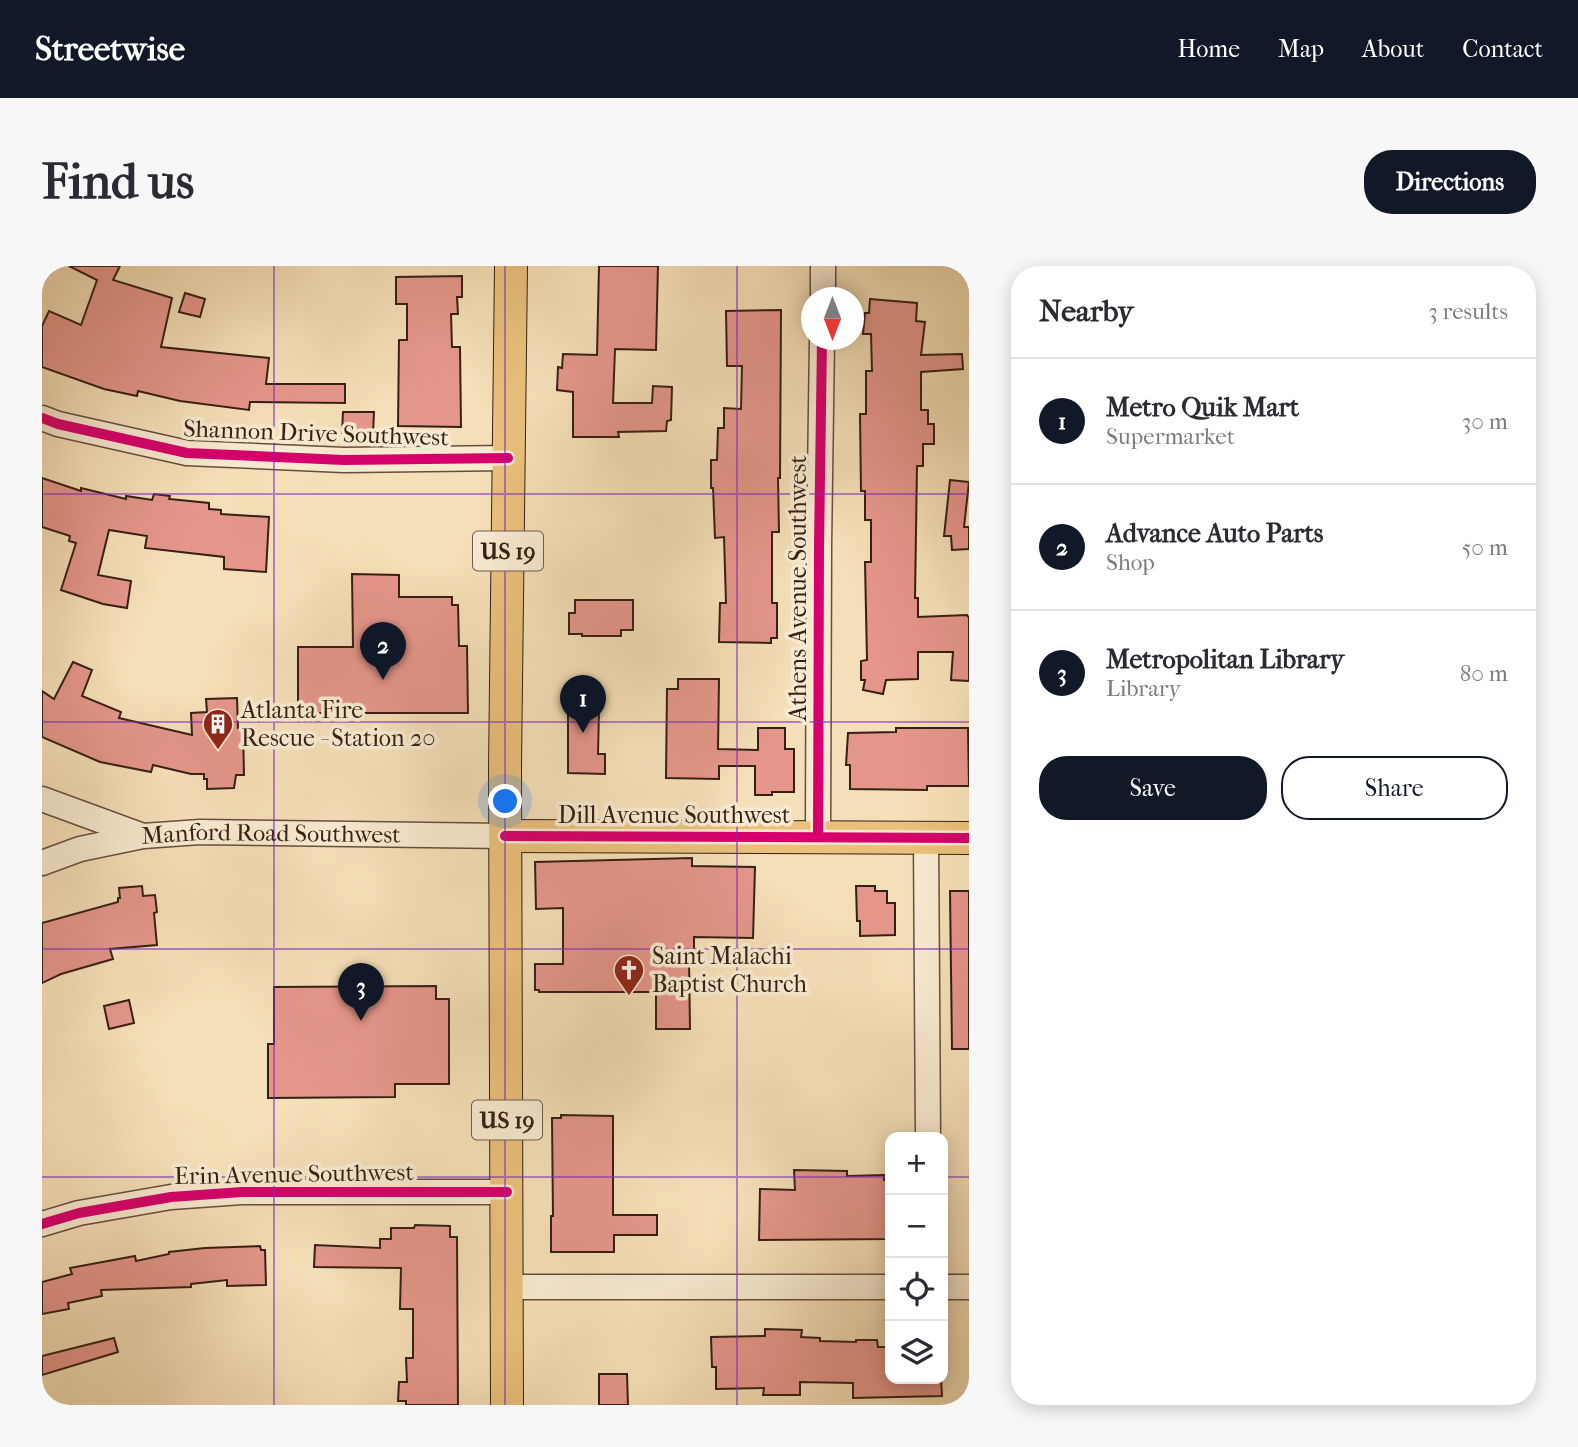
<!DOCTYPE html>
<meta charset="utf-8">
<style>
:root{--surface:#fff;--page:#f7f7f7;--text:#2b2b33;--muted:#7c7c81;--line:#e1e1e2;--accent:#111827}
body{margin:0;font-family:"IM FELL French Canon",serif;background:var(--page);color:var(--text)}
.controls{position:absolute;right:21px;bottom:21px;display:grid;overflow:hidden;border-radius:14px;box-shadow:0 4px 18px #0003}
.controls button{width:63px;height:63px;display:grid;place-items:center;padding:0;border:0;border-bottom:2px solid var(--line);background:var(--surface);color:var(--text);font:35px sans-serif}
.compass{position:absolute;left:759px;top:21px;width:63px;height:63px;border-radius:50%;background:var(--surface);box-shadow:0 4px 18px #0003;rotate:180deg}
.you{position:absolute;left:464px;top:536px;width:24px;height:24px;margin:-18px;border:5px solid #fff;border-radius:50%;background:#1a73e8;box-shadow:0 0 0 10px #1a73e833}
.badge{display:grid;place-items:center;width:46px;height:46px;border-radius:50%;background:var(--accent);color:#fff;font-size:23px;font-weight:700}
.pin{position:absolute;translate:-50% -58px;filter:drop-shadow(0 2px 4px #0008)}
.pin::after{content:'';position:absolute;top:37px;width:24px;height:21px;background:inherit;clip-path:polygon(0 0,100% 0,50% 100%)}
.list{margin:0;padding:0;list-style:none}
h2{display:flex;justify-content:space-between;align-items:center;height:91px;margin:0;padding:0 28px;font-size:30px}
h2 small{font-size:23px;font-weight:400;color:var(--muted)}
.list li{display:grid;grid-template-columns:46px 1fr auto;gap:21px;align-items:center;box-sizing:border-box;height:126px;padding:0 28px;border-top:2px solid var(--line)}
.list b{display:block;font-size:26px;white-space:nowrap}
.list p{margin:0;font-size:23px;white-space:nowrap;color:var(--muted)}
.list em{font-size:23px;font-style:normal;color:var(--muted)}
.actions{display:flex;gap:14px;padding:21px 28px}
.actions a{flex:1;padding:16px 0;border:2px solid var(--accent);border-radius:28px;text-align:center;font-size:24px;color:var(--accent)}
.actions .main{background:var(--accent);color:#fff}
.icon{flex:none;width:38px;height:38px;fill:none;stroke:currentColor;stroke-width:2;stroke-linecap:round;stroke-linejoin:round}
.map{position:relative;flex:none;width:927px;height:1139px;overflow:hidden;border-radius:28px}
header{display:flex;align-items:center;gap:42px;box-sizing:border-box;height:98px;padding:0 35px;background:var(--accent);color:#fff}
header strong{font-size:33px}
nav{display:flex;gap:38px;margin-inline-start:auto;font-size:24px}
.intro{display:flex;align-items:center;justify-content:space-between;box-sizing:border-box;height:168px;padding:0 42px}
h1{margin:0;font-size:49px}
.button{padding:18px 32px;border-radius:28px;background:var(--accent);color:#fff;font-size:24px;font-weight:700}
main{display:flex;gap:42px;padding:0 42px}
aside{flex:1;background:var(--surface);border-radius:28px;box-shadow:0 4px 18px #0003}
.map>svg:first-child{display:block}
.building{fill:#e5968b;stroke:#361f15;stroke-width:2}
.lines{fill:none;stroke-linecap:round;stroke-linejoin:round}
.minor-casing{stroke:#664f3e;stroke-width:27}
.major-casing{stroke:#361f15;stroke-width:34}
.minor{stroke:#f8ead1;stroke-width:24}
.major{stroke:#eac07c;stroke-width:32}
.cycleway-casing{stroke:#f8ead1;stroke-width:15}
.cycleway{stroke:#d6006c;stroke-width:10}
.grid{fill:none;stroke:#7b2cbf;stroke-width:2;stroke-opacity:0.55}
.labels{text-anchor:middle;stroke-width:7;stroke-linejoin:round;paint-order:stroke}
.shield{fill:#f8ead1;stroke:#705c4d;stroke-width:2}
.shield-label{font-size:23px;font-weight:bold;fill:#361f15}
.street-label{font-size:24px;fill:#361f15;stroke:#f8ead1}
.poi-label{font-size:24px;fill:#361f15;stroke:#f8ead1;text-anchor:start}
</style>
<header>
<strong>Streetwise</strong>
<nav><a>Home</a><a>Map</a><a>About</a><a>Contact</a></nav>
</header>
<div class="intro"><h1>Find us</h1><a class="button">Directions</a></div>
<main>
<div class="map">
<svg width="927" height="1139" viewBox="0 0 927 1139">
<rect width="100%" height="100%" fill="#f5dfb8"/>
<filter id="stains"><feTurbulence type="fractalNoise" baseFrequency=".00286" numOctaves="4"/><feColorMatrix values="0 0 0 0 .2 0 0 0 0 .09 0 0 0 0 .02 0 0 0 .5 -.17"/></filter>
<radialGradient id="worn" r=".72"><stop offset=".6" stop-color="#630" stop-opacity="0"/><stop offset="1" stop-color="#630" stop-opacity=".3"/></radialGradient>
<g class="building">
<polygon points="27,0 78,0 71,14 130,32 119,81 227,92 224,118 303,118 303,137 208,136 207,144 138,135 96,125 95,130 62,123 0,101 0,60 7,45 39,59 55,14"/>
<polygon points="557,0 616,0 614,84 573,83 571,137 610,137 611,120 630,121 629,154 625,155 624,165 576,166 577,171 531,171 531,126 515,124 516,101 520,102 521,88 555,89"/>
<polygon points="420,10 420,31 415,31 416,48 409,48 410,81 418,81 419,161 356,160 357,74 365,74 365,38 354,38 354,11"/>
<polygon points="143,27 163,33 158,51 137,46"/>
<polygon points="828,33 875,37 874,55 883,56 879,89 920,88 921,103 879,106 879,144 886,144 886,158 892,158 892,178 881,178 881,200 875,200 873,332 876,332 876,351 925,349 927,352 927,415 909,414 911,386 876,386 876,413 844,414 841,428 821,424 823,414 819,414 819,395 825,394 823,296 829,296 829,254 823,254 823,225 819,225 818,148 824,148 824,105 830,105 829,68 821,68 823,47 827,47"/>
<polygon points="739,44 738,212 736,212 737,266 730,266 730,337 735,337 735,372 729,372 729,377 677,376 678,337 684,337 682,271 673,272 671,222 669,222 669,194 675,194 676,162 682,162 682,142 699,143 700,100 685,100 684,45"/>
<polygon points="301,146 332,146 331,168 300,167"/>
<polygon points="0,212 39,225 39,222 84,233 84,230 110,234 112,228 128,230 127,233 167,237 167,243 179,244 179,248 227,251 224,306 182,303 182,291 103,282 105,270 67,264 56,309 89,315 85,342 61,338 19,324 34,277 27,275 28,270 0,261"/>
<polygon points="908,214 927,216 922,261 927,261 927,283 910,284 909,270 902,270"/>
<polygon points="310,308 357,309 357,331 410,331 410,339 416,339 417,380 425,380 426,447 256,447 256,381 311,381"/>
<polygon points="533,334 591,334 591,364 579,364 579,370 540,370 540,368 527,368 527,347 533,347"/>
<polygon points="31,396 50,404 40,430 79,446 77,452 150,469 149,447 165,446 164,433 195,432 196,462 201,462 202,509 194,509 192,522 165,523 165,513 162,513 162,508 149,508 111,499 109,506 58,496 0,471 0,425 12,433"/>
<polygon points="636,413 677,413 676,483 716,484 716,462 743,462 743,483 752,483 752,526 730,526 730,529 713,529 713,500 677,500 677,513 624,512 625,423 636,423"/>
<polygon points="526,445 557,445 556,488 563,488 563,508 526,507"/>
<polygon points="854,462 926,462 927,520 885,520 885,524 808,523 808,499 804,499 806,467 854,466"/>
<polygon points="650,592 650,600 713,601 711,672 652,671 652,693 647,693 648,763 614,763 614,726 497,726 497,724 493,724 493,698 521,698 521,642 494,643 493,596"/>
<polygon points="100,620 101,630 113,629 115,646 112,647 115,679 68,683 71,693 19,708 0,717 0,657 76,636 76,632 78,632 77,622"/>
<polygon points="814,620 833,620 833,625 845,625 845,637 853,637 853,669 818,670 818,655 815,655"/>
<polygon points="908,625 927,625 927,783 910,783"/>
<polygon points="394,720 394,733 407,733 407,818 353,818 353,831 226,832 226,778 232,778 232,721"/>
<polygon points="87,734 92,757 67,763 62,740"/>
<polygon points="519,849 571,850 571,949 615,949 615,969 572,969 572,986 509,986 509,950 511,950 510,852 519,852"/>
<polygon points="752,904 805,905 805,910 842,909 842,914 848,914 848,973 717,974 718,923 753,924"/>
<polygon points="373,959 408,960 408,971 415,971 416,1139 364,1139 364,1135 356,1135 357,1116 365,1116 364,1092 371,1092 371,1043 358,1043 359,1002 272,1001 273,979 338,982 338,973 349,973 349,962 372,962"/>
<polygon points="218,980 219,984 223,984 224,1019 185,1020 185,1014 149,1018 149,1021 59,1024 60,1030 26,1037 27,1043 0,1048 0,1016 30,1008 28,1002 93,990 94,995 127,988 127,986 163,982"/>
<polygon points="723,1063 760,1064 759,1071 778,1072 778,1075 814,1076 814,1074 835,1074 836,1081 848,1081 848,1113 899,1113 900,1130 811,1132 811,1117 758,1116 758,1129 721,1129 722,1122 674,1123 674,1101 670,1101 669,1071 723,1070"/>
<polygon points="72,1072 76,1086 0,1109 0,1090"/>
<polygon points="557,1108 585,1108 586,1139 557,1139"/>
</g>
<g class="lines">
<g class="minor-casing">
<g id="minor">
<polyline points="781,32 781,0"/>
<polyline points="0,152 16,158 145,187 302,194 466,192"/>
<polyline points="0,533 101,570"/>
<polyline points="776,571 777,280 780,74"/>
<polyline points="884,572 886,871"/>
<path id="s1" d="M 0,597 L 38,583 L 101,570 L 158,566 L 463,570"/>
<polyline points="0,958 37,947 129,931 200,926 465,926"/>
<polyline points="465,1021 848,1021"/>
<polyline points="901,1021 927,1021"/>
</g>
</g>
<g class="major-casing">
<g id="major">
<polyline points="463,570 927,572"/>
<polyline points="465,1139 463,501 469,0"/>
</g>
</g>
<use href="#minor" class="minor"/>
<use href="#major" class="major"/>
<g class="cycleway-casing">
<g id="cycleway">
<polyline points="0,152 16,158 145,187 302,194 466,192"/>
<polyline points="463,570 927,572"/>
<polyline points="776,571 777,280 780,74"/>
<polyline points="0,958 37,947 129,931 200,926 465,926"/>
</g>
</g>
<use href="#cycleway" class="cycleway"/>
</g>
<path class="grid" d="M 232,0 L 232,1139M 463,0 L 463,1139M 695,0 L 695,1139M 0,228 L 927,228M 0,456 L 927,456M 0,683 L 927,683M 0,911 L 848,911M 901,911 L 927,911"/>
<defs>
<g id="building-pin" transform="scale(1.575)"><path d="M0 17L-7.5 6A9.5 9.5 0 1 1 7.5 6Z" fill="#8f2418" stroke="#f8ead1"/><path d="M-4-6H4V6H1V3H-1V6H-4ZM-2.5-4.3h1.7v1.8h-1.7ZM.8-4.3h1.7v1.8H.8ZM-2.5-1h1.7V.8h-1.7ZM.8-1h1.7V.8H.8Z" fill="#fff"/></g>
<g id="church-pin" transform="scale(1.575)"><path d="M0 17L-7.5 6A9.5 9.5 0 1 1 7.5 6Z" fill="#8f2418" stroke="#f8ead1"/><path d="M-1.2-6h2.4v3.5h3.3v2.4h-3.3V6h-2.4V-.1h-3.3v-2.4h3.3Z" fill="#fff"/></g>
</defs>
<g fill-rule="evenodd">
<use href="#building-pin" x="176" y="458"/>
<use href="#church-pin" x="587" y="704"/>
</g>
<g class="labels">
<g class="shield">
<rect x="431" y="265.5" width="70" height="39" rx="5"/>
<rect x="430" y="834.5" width="70" height="39" rx="5"/>
</g>
<g class="shield-label">
<text x="466" y="293">US 19</text>
<text x="465" y="862">US 19</text>
</g>
<g class="street-label">
<text transform="translate(274 167) rotate(2)" y="8">Shannon Drive Southwest</text>
<text transform="translate(756 322) rotate(-90)" y="8">Athens Avenue Southwest</text>
<text x="632" y="557">Dill Avenue Southwest</text>
<text dy="8" stroke="none"><textPath href="#s1" startOffset="233">Manford Road Southwest</textPath></text>
<text transform="translate(252 908) rotate(-1)" y="8">Erin Avenue Southwest</text>
</g>
<g class="poi-label">
<text x="199" y="452">Atlanta Fire<tspan x="199" dy="28">Rescue - Station 20</tspan></text>
<text x="610" y="698">Saint Malachi<tspan x="610" dy="28">Baptist Church</tspan></text>
</g>
</g>
<rect width="100%" height="100%" filter="url(#stains)"/>
<rect width="100%" height="100%" fill="url(#worn)"/>
</svg>
<div class="controls">
<button>+</button>
<button>−</button>
<button><svg class="icon" aria-label="locate" viewBox="0 0 24 24"><circle cx="12" cy="12" r="6"/><path d="M12 2v4M12 18v4M2 12h4M18 12h4"/></svg></button>
<button><svg class="icon" aria-label="layers" viewBox="0 0 24 24"><path d="M12 4l9 5-9 5-9-5zM3 14l9 5 9-5"/></svg></button>
</div>
<svg class="compass" viewBox="-18 -18 36 36"><path d="M0-13l5 13h-10z" fill="#e53935"/><path d="M0 13l5-13h-10z" fill="#7c7c81"/></svg>
<div class="you"></div>
<div class="pin badge" style="left:541px;top:467px">1</div>
<div class="pin badge" style="left:341px;top:414px">2</div>
<div class="pin badge" style="left:319px;top:755px">3</div>
</div>
<aside>
<h2>Nearby<small>3 results</small></h2>
<ul class="list">
<li><span class="badge">1</span><div><b>Metro Quik Mart</b><p>Supermarket</p></div><em>30 m</em></li>
<li><span class="badge">2</span><div><b>Advance Auto Parts</b><p>Shop</p></div><em>50 m</em></li>
<li><span class="badge">3</span><div><b>Metropolitan Library</b><p>Library</p></div><em>80 m</em></li>
</ul>
<div class="actions"><a class="main">Save</a><a>Share</a></div>
</aside>
</main>
